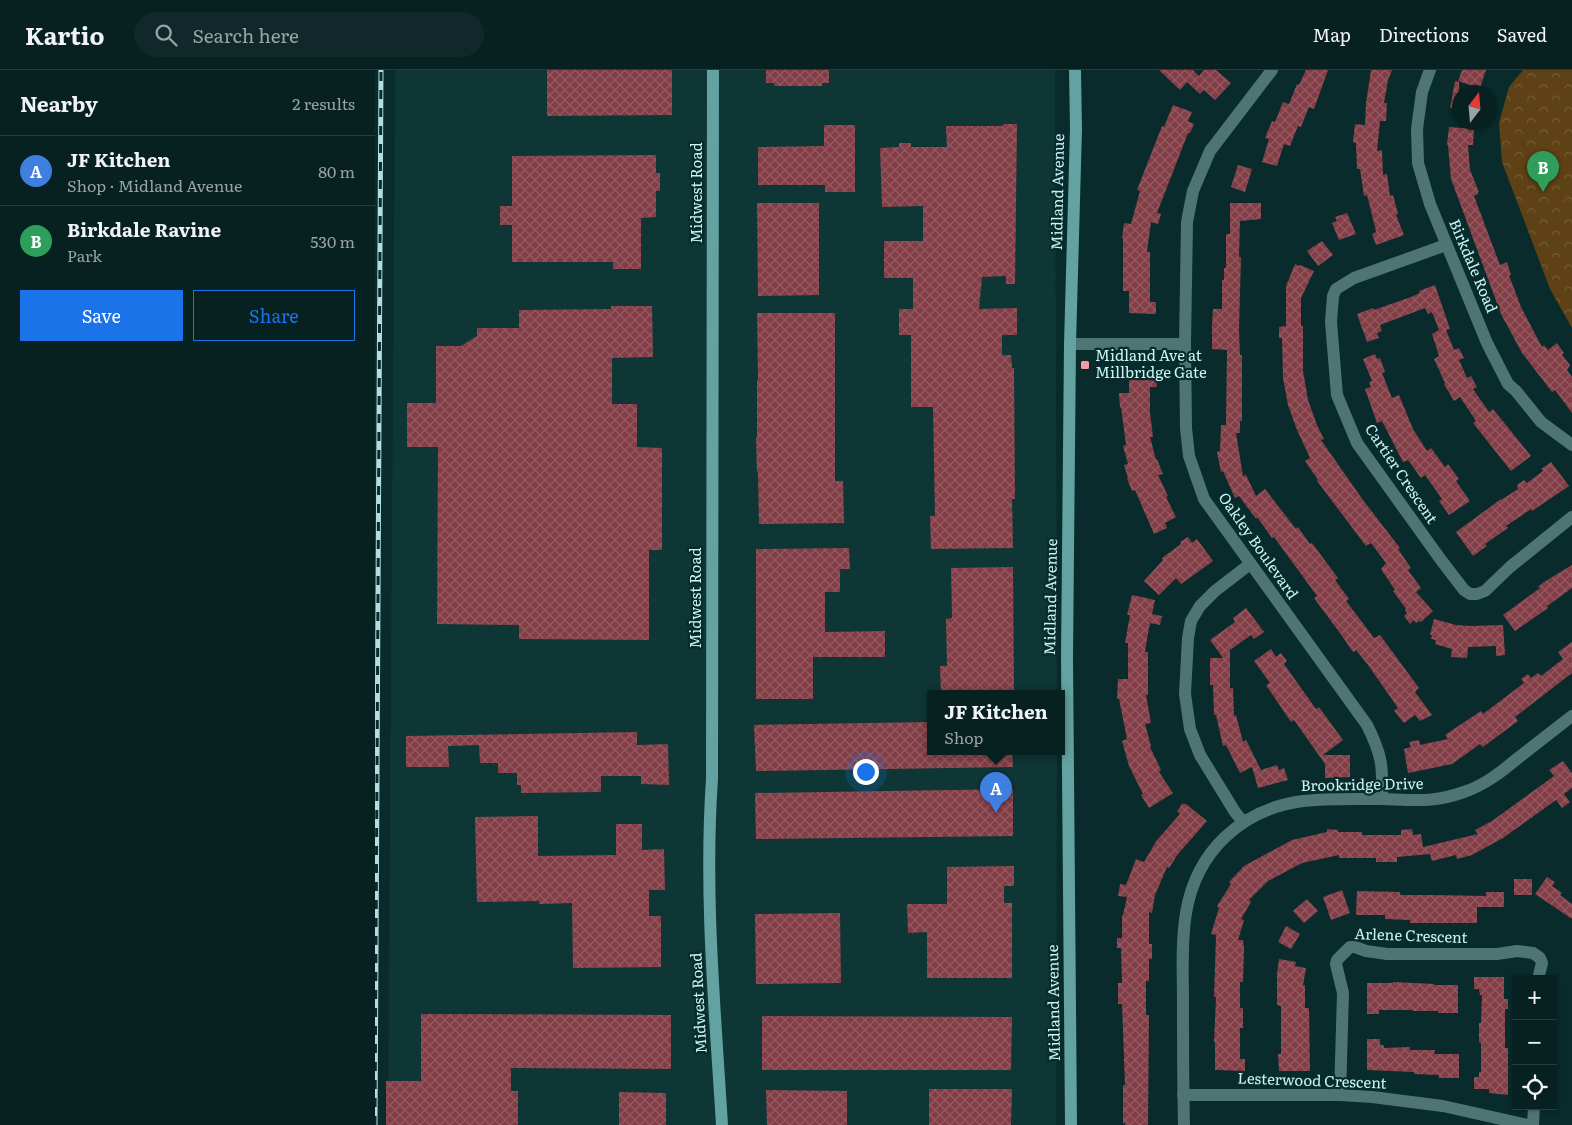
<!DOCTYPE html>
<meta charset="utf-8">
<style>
:root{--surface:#072020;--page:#102829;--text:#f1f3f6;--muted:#98a3a5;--line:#283e3e;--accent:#1a73e8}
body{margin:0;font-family:Literata,serif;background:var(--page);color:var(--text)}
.controls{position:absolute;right:15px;bottom:15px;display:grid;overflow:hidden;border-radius:0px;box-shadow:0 1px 4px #0004}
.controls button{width:45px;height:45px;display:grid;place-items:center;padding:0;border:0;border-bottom:1px solid var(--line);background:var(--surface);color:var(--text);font:25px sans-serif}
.compass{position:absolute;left:1077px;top:15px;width:45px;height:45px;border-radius:50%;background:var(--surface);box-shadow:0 1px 4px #0004;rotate:16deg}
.you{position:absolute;left:490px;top:701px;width:18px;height:18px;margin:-12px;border:4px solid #fff;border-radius:50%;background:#1a73e8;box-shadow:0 0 0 8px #1a73e833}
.badge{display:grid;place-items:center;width:32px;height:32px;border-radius:50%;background:var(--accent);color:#fff;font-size:16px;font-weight:700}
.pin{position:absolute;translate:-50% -41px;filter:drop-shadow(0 1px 2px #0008)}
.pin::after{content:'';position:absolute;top:26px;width:18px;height:15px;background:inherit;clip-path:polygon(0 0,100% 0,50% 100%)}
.popup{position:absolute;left:552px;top:620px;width:138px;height:65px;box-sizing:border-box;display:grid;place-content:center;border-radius:0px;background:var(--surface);filter:drop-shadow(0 1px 4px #0005);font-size:16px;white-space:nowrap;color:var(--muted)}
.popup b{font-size:19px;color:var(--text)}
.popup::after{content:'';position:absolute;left:50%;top:100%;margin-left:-10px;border:10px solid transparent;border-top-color:var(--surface)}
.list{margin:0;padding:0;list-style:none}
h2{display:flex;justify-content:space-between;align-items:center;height:65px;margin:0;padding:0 20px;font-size:21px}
h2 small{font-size:16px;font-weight:400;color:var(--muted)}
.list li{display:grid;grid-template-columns:32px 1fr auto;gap:15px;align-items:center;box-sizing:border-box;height:70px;padding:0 20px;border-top:1px solid var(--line)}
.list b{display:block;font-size:19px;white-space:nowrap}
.list p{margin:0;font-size:16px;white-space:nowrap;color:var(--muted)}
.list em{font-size:16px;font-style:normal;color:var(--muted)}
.actions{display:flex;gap:10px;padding:15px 20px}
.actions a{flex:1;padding:11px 0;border:1px solid var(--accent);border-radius:0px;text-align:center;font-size:18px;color:var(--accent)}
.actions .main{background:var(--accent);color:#fff}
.icon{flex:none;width:28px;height:28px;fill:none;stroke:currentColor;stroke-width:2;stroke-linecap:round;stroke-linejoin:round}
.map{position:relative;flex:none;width:1197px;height:1055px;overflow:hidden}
header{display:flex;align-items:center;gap:30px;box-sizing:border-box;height:70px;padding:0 25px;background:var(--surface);border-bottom:1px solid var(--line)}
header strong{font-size:24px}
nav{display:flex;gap:28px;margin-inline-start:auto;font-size:18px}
.search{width:350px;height:45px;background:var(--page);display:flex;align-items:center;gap:12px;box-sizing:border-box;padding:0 18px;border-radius:28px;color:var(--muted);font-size:19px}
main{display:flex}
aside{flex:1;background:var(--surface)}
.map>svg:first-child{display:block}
.built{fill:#0e3635}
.park{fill:url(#park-crowns)}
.building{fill:url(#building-cross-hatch)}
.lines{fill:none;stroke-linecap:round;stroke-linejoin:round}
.street{stroke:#4e7574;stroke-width:12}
.secondary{stroke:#62a2a1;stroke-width:12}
.rail-casing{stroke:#b1dfde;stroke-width:5}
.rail{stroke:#092b2b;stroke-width:3;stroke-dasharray:9;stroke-linecap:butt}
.poi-dot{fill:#f49aa3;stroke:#092b2b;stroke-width:2}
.labels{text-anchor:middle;stroke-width:4.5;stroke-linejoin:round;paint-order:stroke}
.street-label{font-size:15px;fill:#c7f7f5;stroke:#092b2b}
.poi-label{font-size:15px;fill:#c7f7f5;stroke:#092b2b;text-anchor:start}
</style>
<header>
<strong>Kartio</strong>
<div class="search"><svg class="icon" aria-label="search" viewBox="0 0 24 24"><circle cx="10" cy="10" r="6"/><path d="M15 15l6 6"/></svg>Search here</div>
<nav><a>Map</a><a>Directions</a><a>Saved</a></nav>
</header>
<main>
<aside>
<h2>Nearby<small>2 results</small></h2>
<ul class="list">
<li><span class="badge" style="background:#3f7fe0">A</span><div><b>JF Kitchen</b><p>Shop · Midland Avenue</p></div><em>80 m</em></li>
<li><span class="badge" style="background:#2e9e5b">B</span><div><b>Birkdale Ravine</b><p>Park</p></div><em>530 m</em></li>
</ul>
<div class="actions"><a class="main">Save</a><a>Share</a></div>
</aside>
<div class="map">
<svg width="1197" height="1055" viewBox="0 0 1197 1055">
<defs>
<pattern id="park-crowns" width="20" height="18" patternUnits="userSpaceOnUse" patternTransform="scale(1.25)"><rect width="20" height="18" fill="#5e4115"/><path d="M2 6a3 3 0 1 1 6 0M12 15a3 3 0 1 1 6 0" fill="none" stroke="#745d38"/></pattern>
<pattern id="building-cross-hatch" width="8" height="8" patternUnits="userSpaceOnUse" patternTransform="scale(1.25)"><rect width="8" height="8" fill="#833d46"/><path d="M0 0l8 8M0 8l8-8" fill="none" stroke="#935a61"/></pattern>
</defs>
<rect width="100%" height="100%" fill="#092b2b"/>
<polygon class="built" points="20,0 680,0 682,624 556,624 556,682 682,682 681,1055 13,1055"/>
<polygon class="park" points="1148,0 1197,0 1197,258 1175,219 1127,92 1124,53 1134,17"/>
<g class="building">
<polygon points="172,0 297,0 297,45 172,46"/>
<polygon points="391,0 454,0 454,13 447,13 447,16 399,16 399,13 391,13"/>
<polygon points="784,0 818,0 824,6 829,0 841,0 856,13 840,30 829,20 825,24 812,12 805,20"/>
<polygon points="931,0 953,0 939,39 934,37 926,57 923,56 915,76 909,74 902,96 887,92 894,69 890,68 897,51 900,52 908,32 914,34 922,14 924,15"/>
<polygon points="996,0 1017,0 1013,10 1009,33 1012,33 1011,51 1005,51 1002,81 1007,80 1008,105 1012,104 1015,126 1018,125 1023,144 1021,145 1029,165 1001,175 997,164 1001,162 1000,157 992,125 989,126 985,99 982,99 981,73 978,72 980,54 990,55 991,33"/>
<polygon points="1087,0 1111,0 1105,18 1083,11"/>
<polygon points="1080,11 1084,12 1084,39 1075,38"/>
<polygon points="798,35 817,42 813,51 819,54 815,63 813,63 782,143 786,144 783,154 776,152 772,182 775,182 775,232 781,232 781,244 754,243 754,221 748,221 748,168 747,168 749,153 756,154 765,121 762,120 787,56 789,57"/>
<polygon points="628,54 642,54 640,214 631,214 631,206 607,207 604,239 642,238 642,265 627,265 627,285 636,285 637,298 639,298 640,429 637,429 638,478 556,479 555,446 560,446 558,337 536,337 536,265 524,265 524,239 538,239 538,208 509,208 509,171 548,171 548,136 507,137 505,78 524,77 524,73 536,73 536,77 572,77 571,56 628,56"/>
<polygon points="449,55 480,55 480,122 450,122 450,115 383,115 383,77 449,76"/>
<polygon points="1074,57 1099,59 1098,75 1093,75 1095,100 1104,122 1103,122 1103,124 1099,126 1125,195 1132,192 1136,205 1134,205 1146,237 1167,277 1169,275 1173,280 1182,273 1189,283 1187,285 1195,295 1192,300 1197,307 1197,343 1180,320 1177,322 1147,283 1126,244 1076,109 1073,75 1072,75"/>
<polygon points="281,85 281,103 285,103 285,121 281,121 281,147 266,148 266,199 238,199 238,192 137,192 137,155 125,155 125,136 137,136 137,86"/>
<polygon points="863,95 877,99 870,122 856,117"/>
<polygon points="382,133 444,133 444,225 383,226"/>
<polygon points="855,133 886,133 886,149 865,151 864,187 866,187 864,259 865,285 867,285 867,351 865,351 865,363 861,363 868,406 871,405 881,426 890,419 921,459 923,457 935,474 937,473 963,508 960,510 974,529 971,531 987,552 999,568 1005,565 1044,618 1040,622 1057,645 1045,651 1040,645 1029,653 1019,641 1023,638 993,595 981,580 978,582 967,566 939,528 942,526 899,467 897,468 882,447 881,449 864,426 860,428 848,401 846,402 842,382 845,381 846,355 851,355 852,280 837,279 837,255 838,239 847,239 847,210 849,210 849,198 851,198 851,164 855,164"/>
<polygon points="972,143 981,164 964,170 957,153 962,151 960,147"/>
<polygon points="947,171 958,185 943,196 932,181"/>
<polygon points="920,194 924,196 925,195 939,201 926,228 926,256 928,256 928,301 933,330 942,355 949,369 946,370 988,430 1025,478 1023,479 1036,498 1033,500 1046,518 1041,522 1058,541 1046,552 1044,551 1041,553 1039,550 1035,554 1029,546 1032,543 1030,540 1031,539 1018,521 1020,520 1006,499 1011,493 996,473 991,476 942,411 943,410 930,391 935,388 922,360 913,335 908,308 907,268 904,268 904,257 911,256 911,216"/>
<polygon points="1060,215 1075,259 1071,260 1079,280 1084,278 1089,288 1084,290 1092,308 1096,306 1102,317 1098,319 1114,342 1118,339 1156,386 1136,401 1098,353 1101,351 1085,327 1079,331 1069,314 1070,313 1059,289 1064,286 1057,264 1064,260 1057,242 1053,244 1050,238 1005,255 1007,261 1002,263 1004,268 992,272 982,244 998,238 999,240 1036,227 1045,223 1044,221"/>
<polygon points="236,236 277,236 278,287 237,288 237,334 262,334 262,377 287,378 287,480 274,480 274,570 144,569 144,555 62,554 63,377 32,377 32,333 61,333 61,276 86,276 102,266 102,258 144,258 144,240 236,239"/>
<polygon points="382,243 460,243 460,411 468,411 469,453 384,454 383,402 382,402 381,368 382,368 382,310 383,310"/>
<polygon points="1000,284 1002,289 1005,288 1010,302 1007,303 1017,328 1024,325 1038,359 1052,381 1056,378 1070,397 1073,394 1084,409 1081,411 1095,431 1074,445 1064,431 1067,429 1050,405 1046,408 1033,390 1028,392 1007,351 1002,353 990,319 996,317 994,312 997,311 988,289"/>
<polygon points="754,302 768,302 768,306 781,306 782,317 775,317 775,343 778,367 775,367 781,390 782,389 788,404 783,405 793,426 791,427 801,447 790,453 792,458 779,464 760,420 757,421 752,409 753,408 749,395 753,394 748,376 751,375 746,337 745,338 744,323 754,323"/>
<polygon points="1176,392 1194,416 1157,441 1156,439 1131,456 1133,458 1110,474 1112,476 1098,486 1081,462 1126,429 1126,430 1143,419 1142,415 1149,410 1152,413 1168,401 1166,399"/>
<polygon points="813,467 817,473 822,469 838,491 806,514 801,508 784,525 769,511 788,490 787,488 806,474 805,472"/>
<polygon points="474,478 475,499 465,499 465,522 450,522 450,562 510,561 510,587 438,587 438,629 381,629 381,479"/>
<polygon points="1197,495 1197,518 1172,536 1173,538 1140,561 1128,545 1165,518 1163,517 1169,512"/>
<polygon points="638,497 639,624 566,624 565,596 572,596 571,549 577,548 576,498"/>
<polygon points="757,525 780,530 777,544 787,546 785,555 775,553 772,569 770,582 773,582 773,625 771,625 776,653 770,654 776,676 775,677 786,700 784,702 798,723 774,738 766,725 768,724 754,696 747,671 752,669 744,629 742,629 743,609 753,609 753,573 750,573 755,545 752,545"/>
<polygon points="871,538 889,562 879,569 876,565 855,580 855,618 858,618 859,646 861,645 868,672 871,670 886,700 902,695 904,700 909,698 913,710 883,718 877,697 865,703 851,675 848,676 841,645 839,645 838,615 835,615 835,588 848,588 835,570 860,552 858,548"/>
<polygon points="1059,549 1081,555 1097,556 1128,555 1130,585 1121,586 1121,576 1093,577 1092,588 1076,587 1077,579 1060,574 1061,570 1056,569 1057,565 1055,565"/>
<polygon points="1197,572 1197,603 1140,647 1143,651 1108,677 1105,674 1077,694 1033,703 1029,679 1036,677 1034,672 1044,670 1045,675 1073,669 1070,665 1106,641 1108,644 1149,613 1146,609 1153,604 1156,608 1163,603 1166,606 1188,589 1183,582"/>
<polygon points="896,579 901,587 906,583 912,591 909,594 941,639 944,637 968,670 948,685 975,685 975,707 950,708 950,694 919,650 916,652 891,615 895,613 879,591"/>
<polygon points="556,652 556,682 637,682 638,697 381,701 379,655"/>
<polygon points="262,662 262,675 293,674 294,715 266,714 266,706 226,706 226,722 146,723 146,715 142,715 142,703 123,703 123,693 105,693 104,675 73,676 74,697 31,697 31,666"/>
<polygon points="1188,691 1197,703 1197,718 1189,724 1195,732 1187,738 1181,730 1128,768 1097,785 1082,789 1081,785 1057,791 1055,784 1022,787 1022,792 1001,792 1001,788 964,788 964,785 927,793 893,811 874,830 876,832 866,849 869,850 863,870 868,870 869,878 868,912 865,912 865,938 868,938 868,958 865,958 865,989 870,989 870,1001 840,1000 840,972 839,972 841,927 839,927 841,865 836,864 844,838 842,836 856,814 854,812 869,796 917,770 952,762 952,759 963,760 963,762 987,762 987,765 1026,765 1026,760 1037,759 1038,765 1046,764 1048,777 1103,764 1100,760 1117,751 1179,706 1174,700"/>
<polygon points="638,719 638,766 381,769 380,723"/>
<polygon points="807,734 811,734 832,751 803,784 794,798 792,797 780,825 777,843 774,842 774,874 777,874 777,889 774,889 774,911 771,911 771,945 774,945 773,1055 750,1055 750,1053 748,1053 748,1015 750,1015 747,934 743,934 743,913 747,913 746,878 742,878 742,868 747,868 747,845 748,845 752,827 743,826 745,814 751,815 761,789 769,792 782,770 805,744 802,741"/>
<polygon points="163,746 163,786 241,785 241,754 267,754 267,780 289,779 290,820 274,820 274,846 286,846 286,897 198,898 197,833 164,834 164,831 102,832 100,747"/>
<polygon points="639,796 639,816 629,816 629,833 637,833 637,908 552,908 552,862 533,863 532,834 572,834 572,797"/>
<polygon points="1172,807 1180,812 1177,816 1187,823 1185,825 1197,834 1197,849 1160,824"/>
<rect x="1139" y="809" width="18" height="16"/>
<polygon points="967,820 975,843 956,850 948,827"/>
<polygon points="982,821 1025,822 1025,825 1056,825 1111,826 1111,822 1129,822 1129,837 1102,837 1102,853 1035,853 1035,850 1010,849 1010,845 981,845"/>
<polygon points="932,829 943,841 929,853 918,841"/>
<polygon points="465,843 466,913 381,914 380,844"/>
<polygon points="911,856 925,864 916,879 903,872"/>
<polygon points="904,889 921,892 920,896 931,898 928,915 930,915 930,938 934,938 935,1001 904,1001 903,984 906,984 906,936 902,935 902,904"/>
<polygon points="1099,907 1129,907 1129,929 1133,929 1133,939 1130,939 1130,978 1133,978 1133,1025 1114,1023 1114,1019 1099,1019 1099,1007 1104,1007 1104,1002 1106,1002 1106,973 1104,972 1104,953 1106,953 1107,925 1105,925 1104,919 1099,919"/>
<polygon points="1018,912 1059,914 1059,915 1083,915 1083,943 1063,943 1063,941 1038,941 1038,940 1004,940 1004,944 992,944 992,913 1018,913"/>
<polygon points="46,944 296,945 296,999 136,998 136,1021 143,1021 143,1055 11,1055 11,1011 46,1011"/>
<polygon points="387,946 637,947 636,1000 387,1000"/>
<polygon points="992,969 1005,969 1005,975 1009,975 1009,978 1035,977 1035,980 1060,980 1059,984 1084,984 1084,1008 1064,1008 1064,1005 1039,1004 1039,1002 992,1000"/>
<polygon points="554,1019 637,1019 636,1055 554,1055"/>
<polygon points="391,1020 472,1021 472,1055 392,1055"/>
<polygon points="244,1022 291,1023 291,1055 244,1055"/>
</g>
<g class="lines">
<g class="street">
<path d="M 897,0 L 835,81 L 818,121 L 812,152 L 810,274 L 811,358 L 814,386 L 829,429 L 992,655 C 1007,685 1008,696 1007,729"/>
<polyline points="1055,0 1047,22 1042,59 1043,93 1055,134 1112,273 1133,314 1141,321 1166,352 1197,375"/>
<polyline points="1071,175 979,208 961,219 958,226 956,252 962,325 982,373 1066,490 1089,520 1095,524 1102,524 1110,521 1135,497 1197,447"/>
<polyline points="695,274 810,274"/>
<polyline points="868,752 860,742 825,685 815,659 810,624 813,568 816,551 825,536 840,521 875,494"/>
<polyline points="808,1025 965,1025 997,1027 1068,1036 1153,1055"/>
<polyline points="965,1025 968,923 961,894 962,890 975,877 980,877 991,881 1012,884 1122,884 1142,881 1158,883 1165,888 1167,893 1163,909"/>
<path d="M 809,1055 C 808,1015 808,974 808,934 C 808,904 806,873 811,843 C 821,782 866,739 928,731 C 953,728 981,729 1007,729 C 1039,730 1058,733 1089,722 C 1110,715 1126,702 1143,688 C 1161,674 1179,660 1197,646"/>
<polyline points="1158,1055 1159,1036"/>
</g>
<g class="secondary">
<path d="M 338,0 L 337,709 C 329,824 340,940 347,1055"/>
<polyline points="696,1055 692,587 695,274 701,59 700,0"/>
</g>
<g class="rail-casing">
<polyline id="rail" points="0,1055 6,0"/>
</g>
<use href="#rail" class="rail"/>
</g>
<rect class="poi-dot" x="705" y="290" width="10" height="10" rx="2.5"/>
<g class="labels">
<g class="street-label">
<text transform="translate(683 122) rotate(-89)" y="5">Midland Avenue</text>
<text transform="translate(322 123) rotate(-90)" y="5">Midwest Road</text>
<text transform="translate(1098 196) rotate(67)" y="5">Birkdale Road</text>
<text transform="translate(1026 404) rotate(56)" y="5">Cartier Crescent</text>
<text transform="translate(883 476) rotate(55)" y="5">Oakley Boulevard</text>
<text transform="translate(676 527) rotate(-89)" y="5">Midland Avenue</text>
<text transform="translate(321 528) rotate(-90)" y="5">Midwest Road</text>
<text transform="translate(987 715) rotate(-1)" y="5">Brookridge Drive</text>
<text transform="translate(1036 866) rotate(2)" y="5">Arlene Crescent</text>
<text transform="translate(324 933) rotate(-93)" y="5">Midwest Road</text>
<text transform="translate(679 933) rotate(-91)" y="5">Midland Avenue</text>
<text transform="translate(937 1011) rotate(2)" y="5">Lesterwood Crescent</text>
</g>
<g class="poi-label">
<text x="720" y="291">Midland Ave at<tspan x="720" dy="17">Millbridge Gate</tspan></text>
</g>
</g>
</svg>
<div class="controls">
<button>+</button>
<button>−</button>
<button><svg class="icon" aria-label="locate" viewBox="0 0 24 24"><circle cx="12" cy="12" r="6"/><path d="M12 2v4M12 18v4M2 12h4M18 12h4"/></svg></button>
</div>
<svg class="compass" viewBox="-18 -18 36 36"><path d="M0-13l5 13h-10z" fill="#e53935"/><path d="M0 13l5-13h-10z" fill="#98a3a5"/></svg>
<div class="you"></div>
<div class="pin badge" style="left:621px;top:743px;background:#3f7fe0">A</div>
<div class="popup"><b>JF Kitchen</b>Shop</div>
<div class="pin badge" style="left:1168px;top:122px;background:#2e9e5b">B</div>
</div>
</main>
